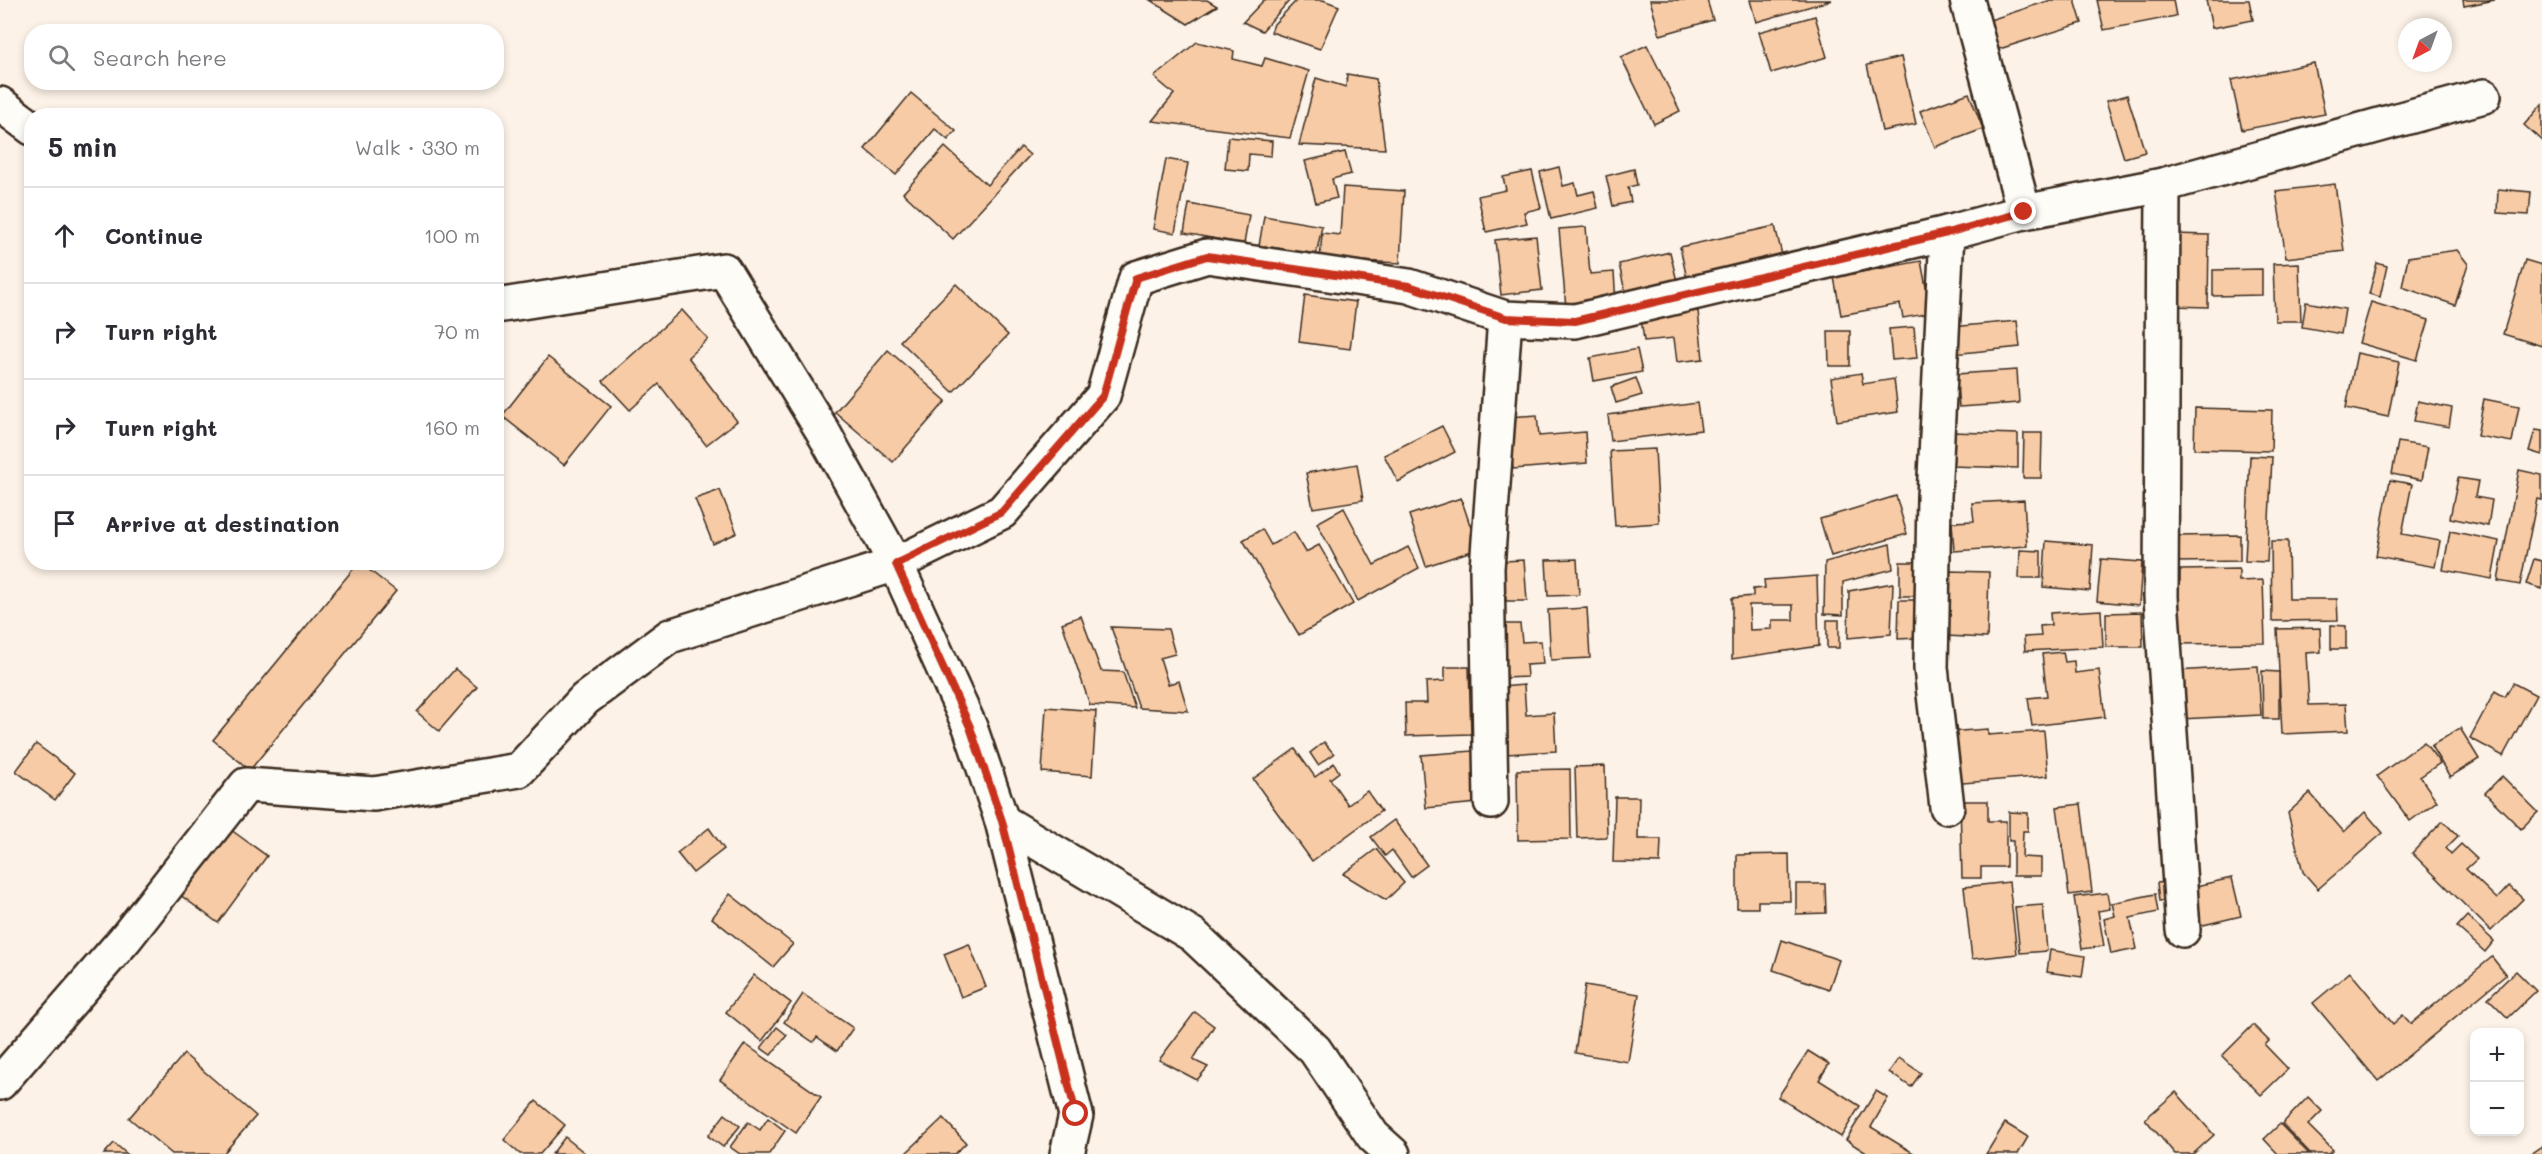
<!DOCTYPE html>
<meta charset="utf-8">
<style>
:root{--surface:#fff;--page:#f2f2f3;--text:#2b2b33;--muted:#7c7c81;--line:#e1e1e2}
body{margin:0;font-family:Mali,sans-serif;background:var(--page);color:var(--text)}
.controls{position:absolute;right:18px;bottom:18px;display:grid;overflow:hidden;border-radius:12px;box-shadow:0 3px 9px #0003}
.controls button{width:54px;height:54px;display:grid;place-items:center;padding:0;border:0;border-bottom:2px solid var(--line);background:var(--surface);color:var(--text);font:30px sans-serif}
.compass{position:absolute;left:2398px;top:18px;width:54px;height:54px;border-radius:50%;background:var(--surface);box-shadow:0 3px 9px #0003;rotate:221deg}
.stop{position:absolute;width:18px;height:18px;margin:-14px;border:4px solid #c8321e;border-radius:50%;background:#fff}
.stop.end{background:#c8321e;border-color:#fff;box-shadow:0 2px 6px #0008}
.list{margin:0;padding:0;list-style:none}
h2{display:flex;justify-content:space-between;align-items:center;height:78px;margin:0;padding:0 24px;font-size:26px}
h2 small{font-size:20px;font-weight:400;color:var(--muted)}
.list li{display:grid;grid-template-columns:39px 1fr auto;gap:18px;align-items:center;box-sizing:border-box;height:96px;padding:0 24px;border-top:2px solid var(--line)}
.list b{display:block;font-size:22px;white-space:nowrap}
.list em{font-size:20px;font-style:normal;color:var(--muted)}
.icon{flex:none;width:33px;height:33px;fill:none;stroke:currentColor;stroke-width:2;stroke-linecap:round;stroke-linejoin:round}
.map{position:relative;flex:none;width:2542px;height:1154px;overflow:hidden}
.search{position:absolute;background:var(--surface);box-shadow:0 3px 9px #0003;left:24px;top:24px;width:480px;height:66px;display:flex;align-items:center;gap:15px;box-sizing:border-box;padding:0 21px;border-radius:24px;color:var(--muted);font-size:22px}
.panel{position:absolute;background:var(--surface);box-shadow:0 3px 9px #0003;left:24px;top:108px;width:480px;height:462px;border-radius:24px}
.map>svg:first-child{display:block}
.building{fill:#f7cba6;stroke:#3b2a1e;stroke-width:1.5;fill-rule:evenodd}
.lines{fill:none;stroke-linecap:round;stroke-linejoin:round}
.minor-casing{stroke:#3b2a1e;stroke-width:38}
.minor{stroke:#fdfcf7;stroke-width:33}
.route{stroke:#c8321e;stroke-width:8}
</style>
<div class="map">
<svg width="2542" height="1154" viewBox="0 0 2542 1154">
<rect width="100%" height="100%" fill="#fcf2e7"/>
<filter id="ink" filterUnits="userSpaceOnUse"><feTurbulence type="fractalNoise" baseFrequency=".0167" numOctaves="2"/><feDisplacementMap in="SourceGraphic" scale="12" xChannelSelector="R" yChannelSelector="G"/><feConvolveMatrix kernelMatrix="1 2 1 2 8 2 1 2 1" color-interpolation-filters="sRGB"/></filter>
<g filter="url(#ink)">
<g class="building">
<polygon points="1150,0 1207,0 1217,6 1188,24"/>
<polygon points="1264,0 1290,0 1262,31 1243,22"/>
<polygon points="1297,0 1323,0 1339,6 1320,49 1271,32 1274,24"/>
<polygon points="1650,0 1707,0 1713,20 1660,35"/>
<polygon points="1750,0 1832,0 1756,22"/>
<polygon points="2051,0 2075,0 2082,23 1993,51 1984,22"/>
<polygon points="2097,0 2173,0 2176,16 2104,30"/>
<polygon points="2206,0 2249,0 2253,20 2212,28"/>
<polygon points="2463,0 2495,0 2464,6"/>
<polygon points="1815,16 1827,57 1771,73 1759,32"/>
<polygon points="1197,42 1234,51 1233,59 1262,66 1265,58 1309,71 1290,138 1152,121 1174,94 1154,77"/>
<polygon points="1647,45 1680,111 1654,124 1621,57"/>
<polygon points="1901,57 1916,124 1882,131 1867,65"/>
<polygon points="2314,63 2325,114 2242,130 2231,80"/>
<polygon points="1347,74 1376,79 1385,149 1299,145 1316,78 1346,87"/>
<polygon points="911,93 956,131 948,140 935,129 896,175 865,149"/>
<polygon points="1969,93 1983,129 1935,147 1920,111"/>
<polygon points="2127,95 2145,152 2124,158 2106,101"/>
<polygon points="2542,104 2542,141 2524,125"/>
<polygon points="1228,137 1272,141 1271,156 1249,154 1248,171 1225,169"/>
<polygon points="945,147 987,185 1021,147 1030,155 953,239 903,193"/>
<polygon points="1345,152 1351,174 1332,179 1337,198 1316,203 1305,161"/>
<polygon points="1166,159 1188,163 1175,233 1153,229"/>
<polygon points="1559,167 1563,186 1575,183 1578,195 1594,191 1598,208 1551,219 1540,172"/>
<polygon points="1634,169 1637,185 1628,187 1631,202 1613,206 1606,176"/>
<polygon points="1532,171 1541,208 1524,212 1527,223 1486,232 1478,196 1506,190 1503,177"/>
<polygon points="2335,184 2344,251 2286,258 2276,191"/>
<polygon points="1343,187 1404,191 1400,263 1320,259 1322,233 1340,235"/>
<polygon points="2498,189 2531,192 2529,215 2497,213"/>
<polygon points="1189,204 1249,215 1244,244 1184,233"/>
<polygon points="1264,216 1322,226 1316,256 1259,246"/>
<polygon points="1775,226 1785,267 1689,288 1680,247"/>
<polygon points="1586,227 1590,274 1614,272 1616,304 1566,308 1559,229"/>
<polygon points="2174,234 2209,235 2208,307 2172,306"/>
<polygon points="1536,236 1542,290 1501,295 1495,240"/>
<polygon points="2457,250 2468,264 2455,305 2402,287 2408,257"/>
<polygon points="1670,252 1679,290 1627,301 1619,264"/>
<polygon points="2525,260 2542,265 2542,346 2503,334"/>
<polygon points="1921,261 1931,313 1903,318 1900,304 1841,315 1834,277"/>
<polygon points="2299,263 2301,321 2275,321 2273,264"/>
<polygon points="2377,263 2387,266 2380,297 2369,294"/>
<polygon points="2262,269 2262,295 2213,296 2213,270"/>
<polygon points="956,284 1008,335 953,392 900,341"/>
<polygon points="1305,295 1356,302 1350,349 1299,342"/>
<polygon points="2306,302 2345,309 2341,334 2302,327"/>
<polygon points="2371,302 2429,320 2417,360 2359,343"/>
<polygon points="682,310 708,339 688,357 737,421 706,445 659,384 630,410 603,381"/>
<polygon points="1698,311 1703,359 1677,362 1674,338 1644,341 1641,318"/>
<polygon points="2017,321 2020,347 1953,354 1951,327"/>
<polygon points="1914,327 1917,358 1892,360 1889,329"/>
<polygon points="1828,331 1850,331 1850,366 1829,366"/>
<polygon points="1637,349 1642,372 1594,381 1590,358"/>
<polygon points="888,350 946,401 893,462 835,412"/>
<polygon points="2357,353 2399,362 2388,417 2346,408"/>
<polygon points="548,357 611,406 564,465 502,416"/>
<polygon points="2017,370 2019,403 1959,407 1956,374"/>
<polygon points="1861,373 1863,384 1894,379 1898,412 1837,421 1831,378"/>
<polygon points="1636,378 1642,395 1616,403 1611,387"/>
<polygon points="2484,399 2519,406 2512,442 2477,436"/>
<polygon points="2418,401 2452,408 2449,427 2414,421"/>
<polygon points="1697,403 1701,430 1611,441 1608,415"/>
<polygon points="2195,408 2272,410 2271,451 2194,449"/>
<polygon points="1537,415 1539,436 1585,432 1587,463 1513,469 1508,417"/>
<polygon points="1442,426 1455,452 1398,482 1384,455"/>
<polygon points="2535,430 2542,431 2542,455 2529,451"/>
<polygon points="1951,432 2018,434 2018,468 1950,466"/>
<polygon points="2024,433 2042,433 2041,478 2023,478"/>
<polygon points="2398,442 2428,447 2422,480 2392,474"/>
<polygon points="1655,449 1659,523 1615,526 1610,451"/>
<polygon points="2250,456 2272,457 2267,562 2245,561"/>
<polygon points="1357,464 1363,500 1313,508 1306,473"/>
<polygon points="2519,470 2542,475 2542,500 2537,499 2520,585 2498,581"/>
<polygon points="2458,478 2478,481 2475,497 2492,500 2488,526 2450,518"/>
<polygon points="2390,480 2412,484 2402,534 2440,541 2435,567 2376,556"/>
<polygon points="720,490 737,533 713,544 695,499"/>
<polygon points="1896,496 1907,534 1831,556 1820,519"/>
<polygon points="1461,498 1478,549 1426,566 1409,515"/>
<polygon points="2024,500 2027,546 1954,551 1952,522 1974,521 1972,503"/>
<polygon points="1344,508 1374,565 1408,547 1419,568 1358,601 1317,523"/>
<polygon points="1262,529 1271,545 1294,532 1306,552 1319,545 1353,604 1299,635 1243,540"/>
<polygon points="2450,531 2499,541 2492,579 2443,570"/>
<polygon points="2240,535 2240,561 2178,562 2177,536"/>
<polygon points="2046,541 2093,545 2090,591 2043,587"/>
<polygon points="2271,541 2288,541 2289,599 2337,599 2338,620 2272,621"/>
<polygon points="1890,544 1893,569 1843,582 1843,615 1824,614 1825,562"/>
<polygon points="2020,550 2041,551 2041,578 2019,578"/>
<polygon points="1577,559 1579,595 1548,596 1546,560"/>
<polygon points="2101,559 2142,562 2139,605 2097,601"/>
<polygon points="2534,559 2542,561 2542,589 2526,584"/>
<polygon points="1524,560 1527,601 1506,601 1503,561"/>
<polygon points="359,562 396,591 250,770 213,740"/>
<rect x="1900" y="562" width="18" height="34"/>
<polygon points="2239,569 2239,581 2263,580 2265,643 2174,644 2173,581 2180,581 2180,570"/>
<polygon points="1948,571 1989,572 1987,638 1946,636"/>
<path d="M 1817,576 L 1819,646 L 1732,659 L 1732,598 L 1753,596 L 1753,589 L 1765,588 L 1764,580 ZM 1749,605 L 1793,605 L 1793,620 L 1772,620 L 1772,629 L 1750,630 Z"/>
<polygon points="1893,583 1891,634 1848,638 1849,591"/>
<polygon points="1899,600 1918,600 1918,638 1898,639"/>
<polygon points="1587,608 1590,658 1551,660 1548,610"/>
<polygon points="2101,610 2103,647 2025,651 2024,637 2041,636 2040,626 2051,625 2050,613"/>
<polygon points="2142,612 2143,647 2106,647 2106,613"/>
<polygon points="1081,616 1101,671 1123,672 1135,708 1090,705 1062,623"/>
<rect x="1827" y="620" width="12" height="28"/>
<polygon points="1500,624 1520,624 1522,642 1541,641 1543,664 1526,665 1527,677 1503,678"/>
<polygon points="2331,625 2346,626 2346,649 2331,649"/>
<polygon points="1111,627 1168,629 1175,654 1160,658 1168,684 1179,681 1188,711 1139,708"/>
<polygon points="2320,628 2321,652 2306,653 2309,705 2346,704 2348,731 2282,734 2277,629"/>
<polygon points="2063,652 2065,662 2074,661 2075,673 2099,670 2105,717 2032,726 2028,698 2047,696 2042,654"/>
<polygon points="2258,666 2261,715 2180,719 2176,671"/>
<polygon points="1445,667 1469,667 1471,734 1406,736 1405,703 1427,703 1426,682 1445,681"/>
<polygon points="455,669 477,687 439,731 417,712"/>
<polygon points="2262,671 2279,672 2279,719 2263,719"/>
<polygon points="2513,683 2536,695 2503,756 2470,738 2495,691 2505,697"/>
<polygon points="1524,685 1526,715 1554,713 1556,751 1506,754 1501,687"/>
<polygon points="1046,707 1096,711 1092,776 1042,772"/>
<polygon points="2460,728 2479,759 2450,777 2431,746"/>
<polygon points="1988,729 1988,735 2044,731 2048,776 1951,784 1947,732"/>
<polygon points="1324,742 1334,754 1318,765 1310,753"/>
<polygon points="2424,742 2440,763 2420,777 2437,801 2410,821 2377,776"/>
<polygon points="36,744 75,773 55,800 16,771"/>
<polygon points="1295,749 1315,777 1334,763 1339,772 1330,779 1348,805 1367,791 1381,811 1312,861 1253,779"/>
<polygon points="1473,751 1477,803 1426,808 1421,755"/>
<polygon points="1605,766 1607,837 1577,838 1575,767"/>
<polygon points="1570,769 1571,839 1518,840 1517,770"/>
<polygon points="2502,776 2538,812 2521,829 2485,793"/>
<polygon points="2310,793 2344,832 2365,812 2383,833 2318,889 2303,872 2288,813"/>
<polygon points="1615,797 1639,797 1638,839 1661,839 1660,863 1613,862"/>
<polygon points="1960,801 1988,801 1988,821 2006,821 2006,867 1981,867 1981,878 1962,878"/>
<polygon points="2081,804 2092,892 2069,895 2057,807"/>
<polygon points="2009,812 2028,813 2028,831 2023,831 2022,857 2041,858 2041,876 2013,876 2013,841 2009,841"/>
<polygon points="1394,820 1427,865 1411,877 1392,850 1385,856 1371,837"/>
<polygon points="2443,821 2458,836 2446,848 2451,854 2461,844 2477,859 2466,869 2497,899 2509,886 2523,899 2491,931 2412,853"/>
<polygon points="227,827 267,856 218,923 179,894"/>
<polygon points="709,828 724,849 693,873 677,853"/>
<polygon points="1376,849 1404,883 1386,900 1343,874"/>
<polygon points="1789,854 1790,901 1758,901 1758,908 1737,908 1737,855"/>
<polygon points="2232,878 2241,916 2199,926 2191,887"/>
<polygon points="2009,882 2017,954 1972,959 1964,887"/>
<polygon points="2168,882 2170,900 2159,901 2157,883"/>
<polygon points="1796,884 1825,884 1826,913 1796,914"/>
<polygon points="2107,893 2110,909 2098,911 2104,946 2082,949 2074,897"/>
<polygon points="730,894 793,944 773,967 712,918"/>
<polygon points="2155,894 2158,912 2130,918 2137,949 2111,954 2104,919 2115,916 2112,903"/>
<polygon points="2043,905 2047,951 2020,953 2015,907"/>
<polygon points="2467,916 2494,941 2485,952 2457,927"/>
<polygon points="1782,940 1839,960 1829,989 1773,970"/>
<polygon points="969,944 986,987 961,997 944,954"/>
<polygon points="2050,950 2085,956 2082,977 2047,972"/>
<polygon points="2492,957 2506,975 2378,1081 2313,1003 2350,972 2393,1024 2403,1015 2411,1024"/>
<polygon points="2516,971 2536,991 2508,1018 2488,998"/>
<polygon points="754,975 791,1003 762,1041 726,1012"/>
<polygon points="1585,985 1639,994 1628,1062 1575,1053"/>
<polygon points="803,994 853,1028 837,1051 817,1037 813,1042 784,1022"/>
<polygon points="1195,1012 1214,1026 1193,1060 1208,1067 1197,1080 1159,1060"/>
<polygon points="2253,1025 2269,1041 2265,1045 2288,1069 2261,1095 2222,1056"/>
<polygon points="777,1027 787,1035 771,1055 761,1048"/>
<polygon points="745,1044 821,1097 796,1133 720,1080"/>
<polygon points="1808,1051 1829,1064 1819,1080 1860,1106 1841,1137 1778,1097"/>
<polygon points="184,1054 256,1116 223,1154 172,1154 129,1118"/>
<polygon points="1899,1058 1921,1073 1911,1087 1889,1072"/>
<polygon points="1876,1091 1888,1098 1871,1127 1915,1154 1868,1154 1846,1140"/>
<polygon points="2176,1092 2214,1135 2193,1154 2175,1154 2145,1119"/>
<polygon points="2308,1097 2322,1111 2308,1125 2333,1150 2329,1154 2311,1154 2282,1124"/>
<polygon points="536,1101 565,1125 540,1154 520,1154 504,1140"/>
<polygon points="725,1114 740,1126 723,1147 708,1136"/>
<polygon points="768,1118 785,1131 769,1154 740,1154 730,1147 748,1122 760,1130"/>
<polygon points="943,1118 966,1143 955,1154 905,1154"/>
<polygon points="2005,1123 2028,1137 2018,1154 1986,1154"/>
<polygon points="2280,1124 2309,1154 2278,1154 2264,1139"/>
<polygon points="565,1137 586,1154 552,1154"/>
<polygon points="114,1143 127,1154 104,1154"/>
<polygon points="2542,1146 2542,1154 2530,1154"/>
</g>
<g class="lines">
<g class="minor-casing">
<g id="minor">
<polyline points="1967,0 2024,212"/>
<polyline points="0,104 32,128"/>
<polyline points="2163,185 2161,597 2183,930"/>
<polyline points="496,306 724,270 822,430 896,564 970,727 1002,821 1076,1115 1067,1154"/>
<polyline points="1491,802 1487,568 1505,318"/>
<polyline points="1947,807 1931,668 1934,497 1947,233"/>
<polyline points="1002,821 1193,935 1315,1050 1373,1136 1393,1154"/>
<polyline points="0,1083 125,939 246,785 374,794 519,770 585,699 670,636 896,564 1002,512 1103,396 1136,278 1207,256 1409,286 1505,318 1575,321 1947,233 2024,212 2163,185 2484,96"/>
</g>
</g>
<use href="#minor" class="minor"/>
</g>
</g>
<g class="lines" filter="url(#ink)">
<polyline class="route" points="1076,1114 1002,821 970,727 896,564 1002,512 1103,396 1136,278 1207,256 1409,286 1506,318 1575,321 1947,233 2024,212"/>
</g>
</svg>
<div class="controls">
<button>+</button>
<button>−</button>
</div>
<svg class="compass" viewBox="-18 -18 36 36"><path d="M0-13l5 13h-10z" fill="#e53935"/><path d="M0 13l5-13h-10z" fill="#7c7c81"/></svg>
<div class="stop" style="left:1076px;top:1114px"></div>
<div class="stop end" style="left:2024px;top:212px"></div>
<div class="search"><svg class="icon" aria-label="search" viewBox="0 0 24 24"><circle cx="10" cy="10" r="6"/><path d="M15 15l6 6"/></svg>Search here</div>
<section class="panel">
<h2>5 min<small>Walk · 330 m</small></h2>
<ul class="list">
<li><svg class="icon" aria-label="ahead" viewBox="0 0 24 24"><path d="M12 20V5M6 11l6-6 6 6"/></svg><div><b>Continue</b></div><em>100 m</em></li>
<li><svg class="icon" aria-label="right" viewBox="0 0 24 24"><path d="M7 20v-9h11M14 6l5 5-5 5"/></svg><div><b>Turn right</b></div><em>70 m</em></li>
<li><svg class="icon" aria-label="right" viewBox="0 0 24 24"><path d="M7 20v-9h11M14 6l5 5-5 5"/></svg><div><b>Turn right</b></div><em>160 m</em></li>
<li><svg class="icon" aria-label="arrive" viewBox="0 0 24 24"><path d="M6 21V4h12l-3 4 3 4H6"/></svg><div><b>Arrive at destination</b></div></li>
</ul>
</section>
</div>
